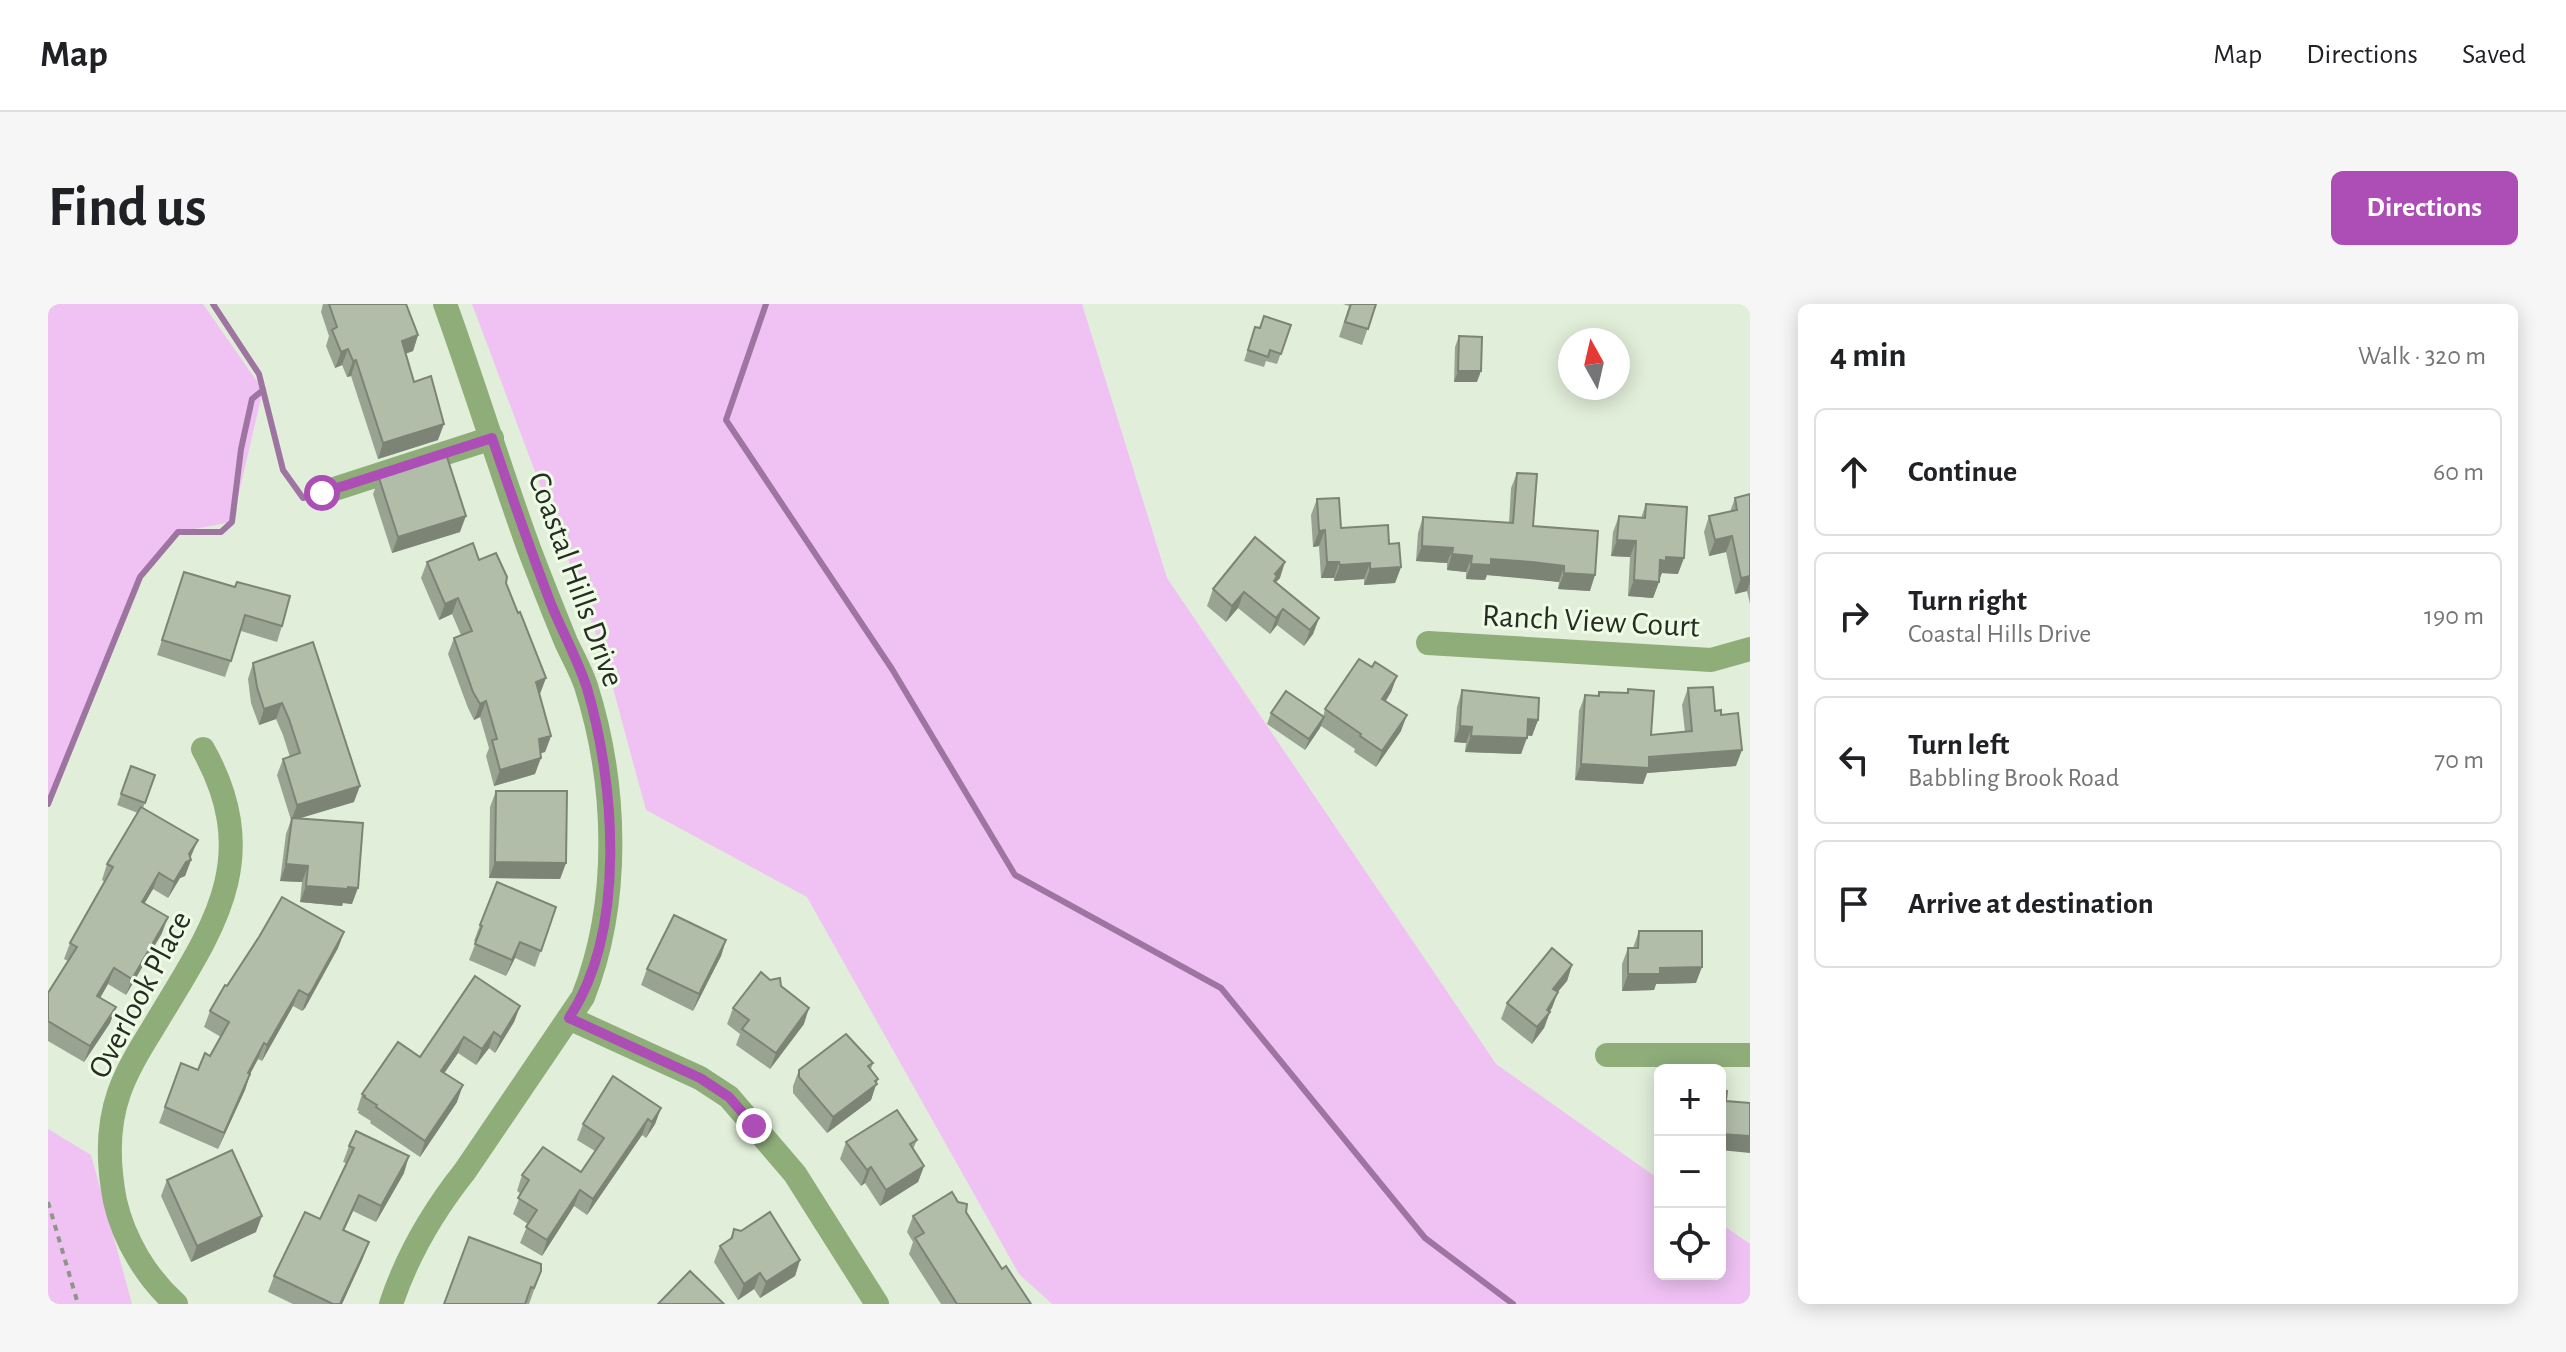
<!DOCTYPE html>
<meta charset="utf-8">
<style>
:root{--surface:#fff;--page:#f6f6f6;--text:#202124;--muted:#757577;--line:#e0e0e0;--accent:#ad4db6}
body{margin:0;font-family:"Alegreya Sans",sans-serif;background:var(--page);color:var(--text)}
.controls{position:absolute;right:24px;bottom:24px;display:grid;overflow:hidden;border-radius:12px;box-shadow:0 4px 20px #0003}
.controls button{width:72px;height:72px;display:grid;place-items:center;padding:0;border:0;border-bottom:2px solid var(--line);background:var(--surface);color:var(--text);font:40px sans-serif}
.compass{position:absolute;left:1510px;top:24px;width:72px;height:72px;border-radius:50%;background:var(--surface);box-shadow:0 4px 20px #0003;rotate:352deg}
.stop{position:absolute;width:24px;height:24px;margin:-18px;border:6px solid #ad4db6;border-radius:50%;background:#fff}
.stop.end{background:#ad4db6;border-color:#fff;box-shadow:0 2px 8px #0008}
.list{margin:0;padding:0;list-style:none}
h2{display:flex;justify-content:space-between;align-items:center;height:104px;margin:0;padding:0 32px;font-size:34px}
h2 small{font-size:26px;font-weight:400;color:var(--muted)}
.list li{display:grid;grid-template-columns:52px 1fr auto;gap:24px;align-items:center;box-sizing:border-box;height:128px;margin:0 16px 16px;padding:0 16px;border:2px solid var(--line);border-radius:12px}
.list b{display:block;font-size:30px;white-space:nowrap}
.list p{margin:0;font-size:26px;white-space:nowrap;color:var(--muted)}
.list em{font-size:26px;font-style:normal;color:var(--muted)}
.icon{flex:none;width:44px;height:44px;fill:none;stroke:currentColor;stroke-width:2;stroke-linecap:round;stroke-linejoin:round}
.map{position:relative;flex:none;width:1702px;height:1000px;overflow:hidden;border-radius:12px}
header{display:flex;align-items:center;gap:48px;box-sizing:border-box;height:112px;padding:0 40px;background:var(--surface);border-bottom:2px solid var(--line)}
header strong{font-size:38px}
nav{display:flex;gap:44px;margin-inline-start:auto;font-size:28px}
.intro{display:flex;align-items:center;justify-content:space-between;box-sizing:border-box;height:192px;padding:0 48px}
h1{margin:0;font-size:56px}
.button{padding:20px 36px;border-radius:12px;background:var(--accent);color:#fff;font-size:28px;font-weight:700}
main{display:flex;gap:48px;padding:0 48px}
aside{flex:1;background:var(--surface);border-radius:12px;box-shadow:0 4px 20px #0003}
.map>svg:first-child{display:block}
.green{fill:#efc2f3}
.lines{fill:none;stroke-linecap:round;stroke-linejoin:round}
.stream{stroke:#9e74a1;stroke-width:6}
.path{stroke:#8d9687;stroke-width:4;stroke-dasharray:6 6;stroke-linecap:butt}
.minor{stroke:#8ead79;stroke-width:24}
.wall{fill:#98a391}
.shaded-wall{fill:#7c8476}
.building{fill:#b1bda9;stroke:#7c8476;stroke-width:2}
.route{stroke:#ad4db6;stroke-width:10}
.labels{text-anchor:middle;stroke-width:6;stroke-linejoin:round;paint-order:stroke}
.street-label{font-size:32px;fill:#272c24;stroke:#eefce6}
</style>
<header>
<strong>Map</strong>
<nav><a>Map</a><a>Directions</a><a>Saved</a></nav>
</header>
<div class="intro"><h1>Find us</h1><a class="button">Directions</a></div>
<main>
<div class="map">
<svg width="1702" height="1000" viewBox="0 0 1702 1000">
<rect width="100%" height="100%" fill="#e1eed9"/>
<g class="green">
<polygon points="0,0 155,0 215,86 184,218 130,228 92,273 0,503"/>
<polygon points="424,0 1034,0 1119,274 1448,760 1612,876 1612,970 1672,970 1672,919 1702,940 1702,1000 1004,1000 971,970 759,593 598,506 556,351"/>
<polygon points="0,825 43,851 84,1000 0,1000"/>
</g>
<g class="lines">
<g class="stream">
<polyline points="165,0 211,70 235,166 255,194 269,190"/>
<polyline points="718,0 678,116 844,365 967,571 1173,684 1377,934 1465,1000"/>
<polyline points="0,500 92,273 130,228 173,228 184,218 193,145 204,95 215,86"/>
</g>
<polyline class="path" points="0,898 30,1000"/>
<g class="minor">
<polyline points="274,189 444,134"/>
<polyline points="1380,339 1663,356 1702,345"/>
<polyline points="521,714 652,774 681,793 747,870 829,1000"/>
<polyline points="1559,751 1702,751"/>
<path d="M 128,1000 C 98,973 76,936 67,897 C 60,861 59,823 71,789 C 79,766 92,745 105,724 C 162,628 218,558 155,445"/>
<path d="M 343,1000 C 359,952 386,906 417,867 L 535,693 C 573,597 569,480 538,382 C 533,367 525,353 518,338 C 505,306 492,274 480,242 C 451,162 426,80 397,0"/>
</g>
</g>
<g class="wall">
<polygon points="275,0 358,0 370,31 365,47 357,50 366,78 390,136 330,155 303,72 299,73 294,61 287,64 278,42 281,32 273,8"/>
<polygon points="1295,0 1328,0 1314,41 1291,33 1301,2"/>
<polygon points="1243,21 1229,60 1218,57 1216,63 1196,57 1207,23 1211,24"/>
<polygon points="1411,32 1429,78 1406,78 1407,43"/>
<polygon points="1469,169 1485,222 1542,287 1510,285 1511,278 1479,274 1439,271 1437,276 1418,275 1418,268 1399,266 1399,259 1368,257 1370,229 1375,213 1461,219 1463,184"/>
<polygon points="331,174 412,228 344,249 325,190"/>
<polygon points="1702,190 1702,300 1699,287 1687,290 1678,248 1661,252 1656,228 1661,212 1682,208 1687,194"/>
<polygon points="1269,195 1293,224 1341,240 1353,263 1347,279 1316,281 1316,275 1286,277 1286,274 1273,274 1271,242 1265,243 1263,211"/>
<polygon points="1598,200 1630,270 1614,269 1605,294 1580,292 1582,253 1563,252 1565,228 1571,212 1593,214"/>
<polygon points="431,256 458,279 491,390 503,432 497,448 493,449 487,470 446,482 438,452 441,444 432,413 426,416 420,404 400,350 406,334 413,331 404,310 391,316 373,274 379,258"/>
<polygon points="136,268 234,322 229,338 193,327 177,373 109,351"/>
<polygon points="1232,274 1228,278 1271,314 1265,330 1256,342 1229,321 1222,330 1190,304 1178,318 1159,302 1165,285"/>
<polygon points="205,359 306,498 251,514 304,600 295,599 294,602 252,598 254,578 232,577 238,530 243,516 229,471 235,455 242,453 235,431 228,415 211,421 203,399 200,375"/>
<polygon points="1349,372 1343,388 1338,397 1353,427 1328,463 1306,448 1307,445 1273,422 1257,446 1219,420 1223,409 1275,413 1277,405"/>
<polygon points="1640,384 1673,411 1688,462 1599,469 1595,480 1527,476 1531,407 1537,391 1549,392 1551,388 1579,389 1580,385 1603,431 1637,428 1634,401"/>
<polygon points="1414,386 1490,416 1484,432 1479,431 1473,450 1417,448 1418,439 1406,438 1409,403"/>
<polygon points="83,462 107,471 95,504 143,556 137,572 132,574 120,594 105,585 96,600 114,629 78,691 60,680 52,694 68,703 62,719 36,758 0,737 0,689 20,657 16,655 22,639 57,578 54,576 59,560 90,509 69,501"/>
<polygon points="448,487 518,559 512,575 441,574 442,503"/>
<polygon points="508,603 487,663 467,654 458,672 421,656 428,638 426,637 432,621"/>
<polygon points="1591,627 1648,679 1608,680 1606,686 1574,687 1574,660 1580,644 1585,644"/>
<polygon points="296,628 290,644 257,704 254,707 245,702 214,757 210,755 202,770 197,786 170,845 111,819 133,759 150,766 162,752 173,733 156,723 162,707 179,682"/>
<polygon points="678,636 673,652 645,707 593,681 599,665"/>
<polygon points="1524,661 1519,677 1509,688 1496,724 1484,740 1453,715 1459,699"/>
<polygon points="722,676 756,720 722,765 688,741 692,730 679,720 685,704"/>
<polygon points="472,702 466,718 447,749 441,744 428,761 410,749 396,769 409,798 372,853 322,819 323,817 310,809 311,807 309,806 314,790"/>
<polygon points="825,759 823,765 828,779 823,796 779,829 745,789 745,782 751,766"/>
<polygon points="613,804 607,820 598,834 594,831 539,911 526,902 494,952 472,939 480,920 465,910 473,890 469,887 474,871 533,868 547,847 529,836 535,820"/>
<polygon points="869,836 865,845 876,862 870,878 832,902 817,879 813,882 792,855 798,838"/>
<polygon points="301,842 356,869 328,918 305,907 296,926 315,954 294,1000 245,1000 220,988 226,972 272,915 298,859 295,858"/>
<polygon points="119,876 208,928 143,958 113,892"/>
<polygon points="910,898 918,908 954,965 983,1000 893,1000 861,950 865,938 859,928 865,912"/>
<polygon points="686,925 752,956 747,972 712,994 706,985 690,996 666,958 672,942 682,935"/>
<polygon points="493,967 481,1000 396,1000"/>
</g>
<g class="shaded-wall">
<polygon points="370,31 365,47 348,53 354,37"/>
<polygon points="300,45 294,61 287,64 293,48"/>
<polygon points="308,56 303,72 299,73 305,57"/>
<polygon points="1410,67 1433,67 1429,78 1406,78"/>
<polygon points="396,120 390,136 330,155 335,139"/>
<polygon points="418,212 412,228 344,249 350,233"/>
<polygon points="1277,226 1271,242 1265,243 1271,227"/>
<polygon points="1684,232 1678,248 1661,252 1667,236"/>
<polygon points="1569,236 1588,237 1582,253 1563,252"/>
<polygon points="1374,242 1405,244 1399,259 1368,257"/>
<polygon points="1404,250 1424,252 1418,268 1399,266"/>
<polygon points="1618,253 1636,254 1630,270 1614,269 1612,273 1607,272 1612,256"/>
<polygon points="1443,255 1484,258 1516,262 1511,278 1439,271 1437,276 1418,275 1423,260"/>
<polygon points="1237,258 1232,274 1227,279 1224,288 1227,270"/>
<polygon points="1279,258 1291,258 1286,274 1273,274"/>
<polygon points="1322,259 1316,275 1286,277 1292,261"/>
<polygon points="1353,263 1347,279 1316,281 1322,265"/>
<polygon points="1516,269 1547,271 1542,287 1510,285"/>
<polygon points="1702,272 1702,278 1699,287 1687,290 1693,274"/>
<polygon points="1586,276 1611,278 1605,294 1580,292"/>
<polygon points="1196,288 1190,304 1178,318 1184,302"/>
<polygon points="410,294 404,310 391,316 397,300"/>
<polygon points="1235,305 1229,321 1222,330 1228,314"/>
<polygon points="1271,314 1265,330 1256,342 1262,326"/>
<polygon points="1349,372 1343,388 1328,411 1334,395"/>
<polygon points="498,374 492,390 488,378"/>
<polygon points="438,397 432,413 426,416 432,400"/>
<polygon points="234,399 228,415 211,421 216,405"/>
<polygon points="1359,411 1353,427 1328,463 1334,447"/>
<polygon points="1276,413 1272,424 1257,446 1261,435"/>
<polygon points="1480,415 1490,416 1484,432 1474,431"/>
<polygon points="1412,422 1424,423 1418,439 1406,438"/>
<polygon points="503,432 497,448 485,451 491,435"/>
<polygon points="1423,432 1479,434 1473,450 1417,448"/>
<polygon points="1694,446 1688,462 1599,469 1595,480 1527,476 1533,460"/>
<polygon points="493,454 487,470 446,482 452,466"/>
<polygon points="312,482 306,498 243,517 249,501"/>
<polygon points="150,536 141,557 143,556 137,572 132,574 120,594 126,578"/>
<polygon points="447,558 518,559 512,575 441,574"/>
<polygon points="238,560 260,562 254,578 232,577"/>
<polygon points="111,569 105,585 88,614 94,598"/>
<polygon points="258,582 300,583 310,584 304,600 295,599 294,602 252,598"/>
<polygon points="120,613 114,629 78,691 84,675"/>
<polygon points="296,628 290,644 257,704 254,707 260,691"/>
<polygon points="678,636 673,652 645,707 651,690"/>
<polygon points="472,638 467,654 458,672 464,656"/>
<polygon points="1524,661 1519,677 1499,701 1505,685"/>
<polygon points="1654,663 1648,679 1608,680 1606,686 1574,687 1580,670 1612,664"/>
<polygon points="66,664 60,680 44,708 49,692"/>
<polygon points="251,686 245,702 214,757 219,741"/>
<polygon points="1510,688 1504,704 1500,710 1502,708 1496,724 1484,740 1489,723"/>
<polygon points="472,702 466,718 447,749 453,733"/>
<polygon points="68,703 62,719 36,758 42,742"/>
<polygon points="761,704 756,720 722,765 728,749"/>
<polygon points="446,728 441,744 428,761 434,745"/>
<polygon points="416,733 410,749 387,783 393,767"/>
<polygon points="216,739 210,755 202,770 197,786 170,845 200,769"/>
<polygon points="830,775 823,796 779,829 785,813"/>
<polygon points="415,781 409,798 372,853 377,837"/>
<polygon points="613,804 607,820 598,834 604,818"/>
<polygon points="600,815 594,831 539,911 545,895"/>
<polygon points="1672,830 1702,832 1702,849 1672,846"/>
<polygon points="361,852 356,869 328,918 333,902"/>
<polygon points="876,862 870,878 832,902 838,886"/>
<polygon points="823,863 817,879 813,882 819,866"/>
<polygon points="532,886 526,902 494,952 499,936"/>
<polygon points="311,891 305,907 289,942 295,926"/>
<polygon points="214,912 208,928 143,958 149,942"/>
<polygon points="321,938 315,954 294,1000 292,1000"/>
<polygon points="752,956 747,972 712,994 718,978"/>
<polygon points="712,969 706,985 690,996 696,980"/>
</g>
<g class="building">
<polygon points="281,0 358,0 370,31 354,37 366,78 383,72 396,120 335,139 308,56 305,57 300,45 293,48 284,26 289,23"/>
<polygon points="1303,0 1328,0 1320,25 1297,18"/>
<polygon points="1216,12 1243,21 1233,50 1222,46 1220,53 1200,46 1207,23 1212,24"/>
<polygon points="1411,32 1434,33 1433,67 1410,67"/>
<polygon points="398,150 418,212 350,233 331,174"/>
<polygon points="1469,169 1489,170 1485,222 1550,227 1547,271 1516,269 1516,262 1484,258 1443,255 1443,261 1423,260 1424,252 1404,250 1405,244 1374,242 1375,213 1465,219"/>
<polygon points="1702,190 1702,272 1693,274 1684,232 1667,236 1661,212 1689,206 1687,194"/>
<polygon points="1291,194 1293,224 1340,221 1341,240 1351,239 1353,263 1322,265 1322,259 1292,261 1291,258 1279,258 1277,226 1271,227 1269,195"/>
<polygon points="1598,200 1639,203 1636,254 1618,253 1618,257 1612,256 1611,278 1586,276 1588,237 1569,236 1571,212 1597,214"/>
<polygon points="1207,233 1237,258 1227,270 1229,272 1226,277 1271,314 1262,326 1235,305 1228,314 1196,288 1184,302 1165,285"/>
<polygon points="425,239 431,256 448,249 459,273 458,279 470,309 472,308 498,374 488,378 503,432 491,435 493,454 452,466 444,436 449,435 438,397 432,400 425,388 406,334 424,327 410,294 397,300 379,258"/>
<polygon points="136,268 187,283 189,278 242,292 234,322 197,311 183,357 114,336"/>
<polygon points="265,338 312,482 249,501 235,455 252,449 241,415 234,399 216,405 209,383 205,359"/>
<polygon points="1311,355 1324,363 1327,358 1349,372 1334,395 1359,411 1334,447 1312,432 1313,430 1277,405"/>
<polygon points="1665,383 1667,407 1673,406 1673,411 1690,409 1694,446 1601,453 1601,464 1533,460 1537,391 1551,392 1551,388 1580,389 1580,385 1606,387 1603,431 1644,427 1640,384"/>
<polygon points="1414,386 1491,394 1490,416 1480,415 1479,434 1423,432 1424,423 1412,422"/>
<polygon points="1238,387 1276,413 1261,435 1223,409"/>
<polygon points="83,462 107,471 97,499 73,490"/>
<polygon points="448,487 519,487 518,559 447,558"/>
<polygon points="93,503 150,536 141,550 143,556 138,558 126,578 111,569 94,598 120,613 84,675 66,664 49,692 68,703 42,742 0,717 0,689 29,643 22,639 65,563 59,560"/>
<polygon points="244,514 315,519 310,584 300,583 300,585 258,582 260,562 238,560"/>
<polygon points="449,578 508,603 493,647 472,638 464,656 427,640 434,622 432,621"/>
<polygon points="234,593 296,628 263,688 260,691 251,686 219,741 216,739 200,769 202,770 176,829 117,803 133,759 150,766 157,749 162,752 181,718 162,707 177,681 179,682 211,633"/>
<polygon points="626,611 678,636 651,690 599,665"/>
<polygon points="1591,627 1654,627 1654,663 1612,664 1612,670 1580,670 1580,644 1590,644"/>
<polygon points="1504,644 1524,661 1505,685 1510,688 1499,706 1502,708 1489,723 1459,699"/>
<polygon points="713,668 722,676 732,674 733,682 761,704 728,749 694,725 701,716 685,704"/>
<polygon points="427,672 472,702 453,733 446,728 434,745 416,733 393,767 415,781 377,837 328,803 329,801 316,793 317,792 314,790 350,738 372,753"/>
<polygon points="798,730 825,759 820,762 830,775 827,777 829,780 785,813 751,773 751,766"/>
<polygon points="565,772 613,804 604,818 600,815 545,895 532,886 499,936 478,923 489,906 470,894 481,876 474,871 495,843 533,868 556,834 535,820"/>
<polygon points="1672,786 1679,787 1678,797 1702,799 1702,832 1672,830"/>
<polygon points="849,806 869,836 862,840 876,862 838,886 823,863 819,866 798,838"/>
<polygon points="308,827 361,852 333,902 311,891 295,926 321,938 292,1000 285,1000 226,972 257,908 272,915 306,844 301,842"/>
<polygon points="184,846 214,912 149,942 119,876"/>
<polygon points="904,888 910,898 919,900 918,908 954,965 958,962 983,1000 909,1000 867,934 876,929 865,912"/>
<polygon points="722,908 752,956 718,978 712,969 696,980 672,942 684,934 686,925 693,927"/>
<polygon points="421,933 493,960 493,967 486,984 483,983 477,1000 396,1000"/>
<polygon points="642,967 676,1000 610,1000"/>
</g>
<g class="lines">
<path class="route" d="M 274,189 L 444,134 C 463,190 482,245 503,300 C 514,327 530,356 539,384 C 567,480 579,627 521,714 L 652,774 L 681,793 L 706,822"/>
</g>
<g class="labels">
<g class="street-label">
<text transform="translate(529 275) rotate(70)" y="11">Coastal Hills Drive</text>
<text transform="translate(1543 316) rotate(3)" y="11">Ranch View Court</text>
<text transform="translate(91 690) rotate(-62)" y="11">Overlook Place</text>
</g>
</g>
</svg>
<div class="controls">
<button>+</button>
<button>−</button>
<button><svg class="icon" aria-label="locate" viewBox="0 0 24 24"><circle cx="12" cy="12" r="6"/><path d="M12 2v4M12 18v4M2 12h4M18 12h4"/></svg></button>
</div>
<svg class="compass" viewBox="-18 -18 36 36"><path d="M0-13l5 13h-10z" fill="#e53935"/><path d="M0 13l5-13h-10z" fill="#757577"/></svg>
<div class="stop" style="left:274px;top:189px"></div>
<div class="stop end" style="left:706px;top:822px"></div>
</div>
<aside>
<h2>4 min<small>Walk · 320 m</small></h2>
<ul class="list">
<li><svg class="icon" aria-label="ahead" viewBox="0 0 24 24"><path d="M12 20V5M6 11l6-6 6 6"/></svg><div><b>Continue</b></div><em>60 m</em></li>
<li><svg class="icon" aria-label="right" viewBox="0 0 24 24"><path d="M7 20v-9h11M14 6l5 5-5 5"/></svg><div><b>Turn right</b><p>Coastal Hills Drive</p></div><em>190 m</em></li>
<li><svg class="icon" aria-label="left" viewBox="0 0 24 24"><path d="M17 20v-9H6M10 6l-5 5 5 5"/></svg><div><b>Turn left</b><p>Babbling Brook Road</p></div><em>70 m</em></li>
<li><svg class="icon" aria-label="arrive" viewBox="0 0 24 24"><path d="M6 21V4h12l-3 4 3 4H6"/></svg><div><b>Arrive at destination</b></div></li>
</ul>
</aside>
</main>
